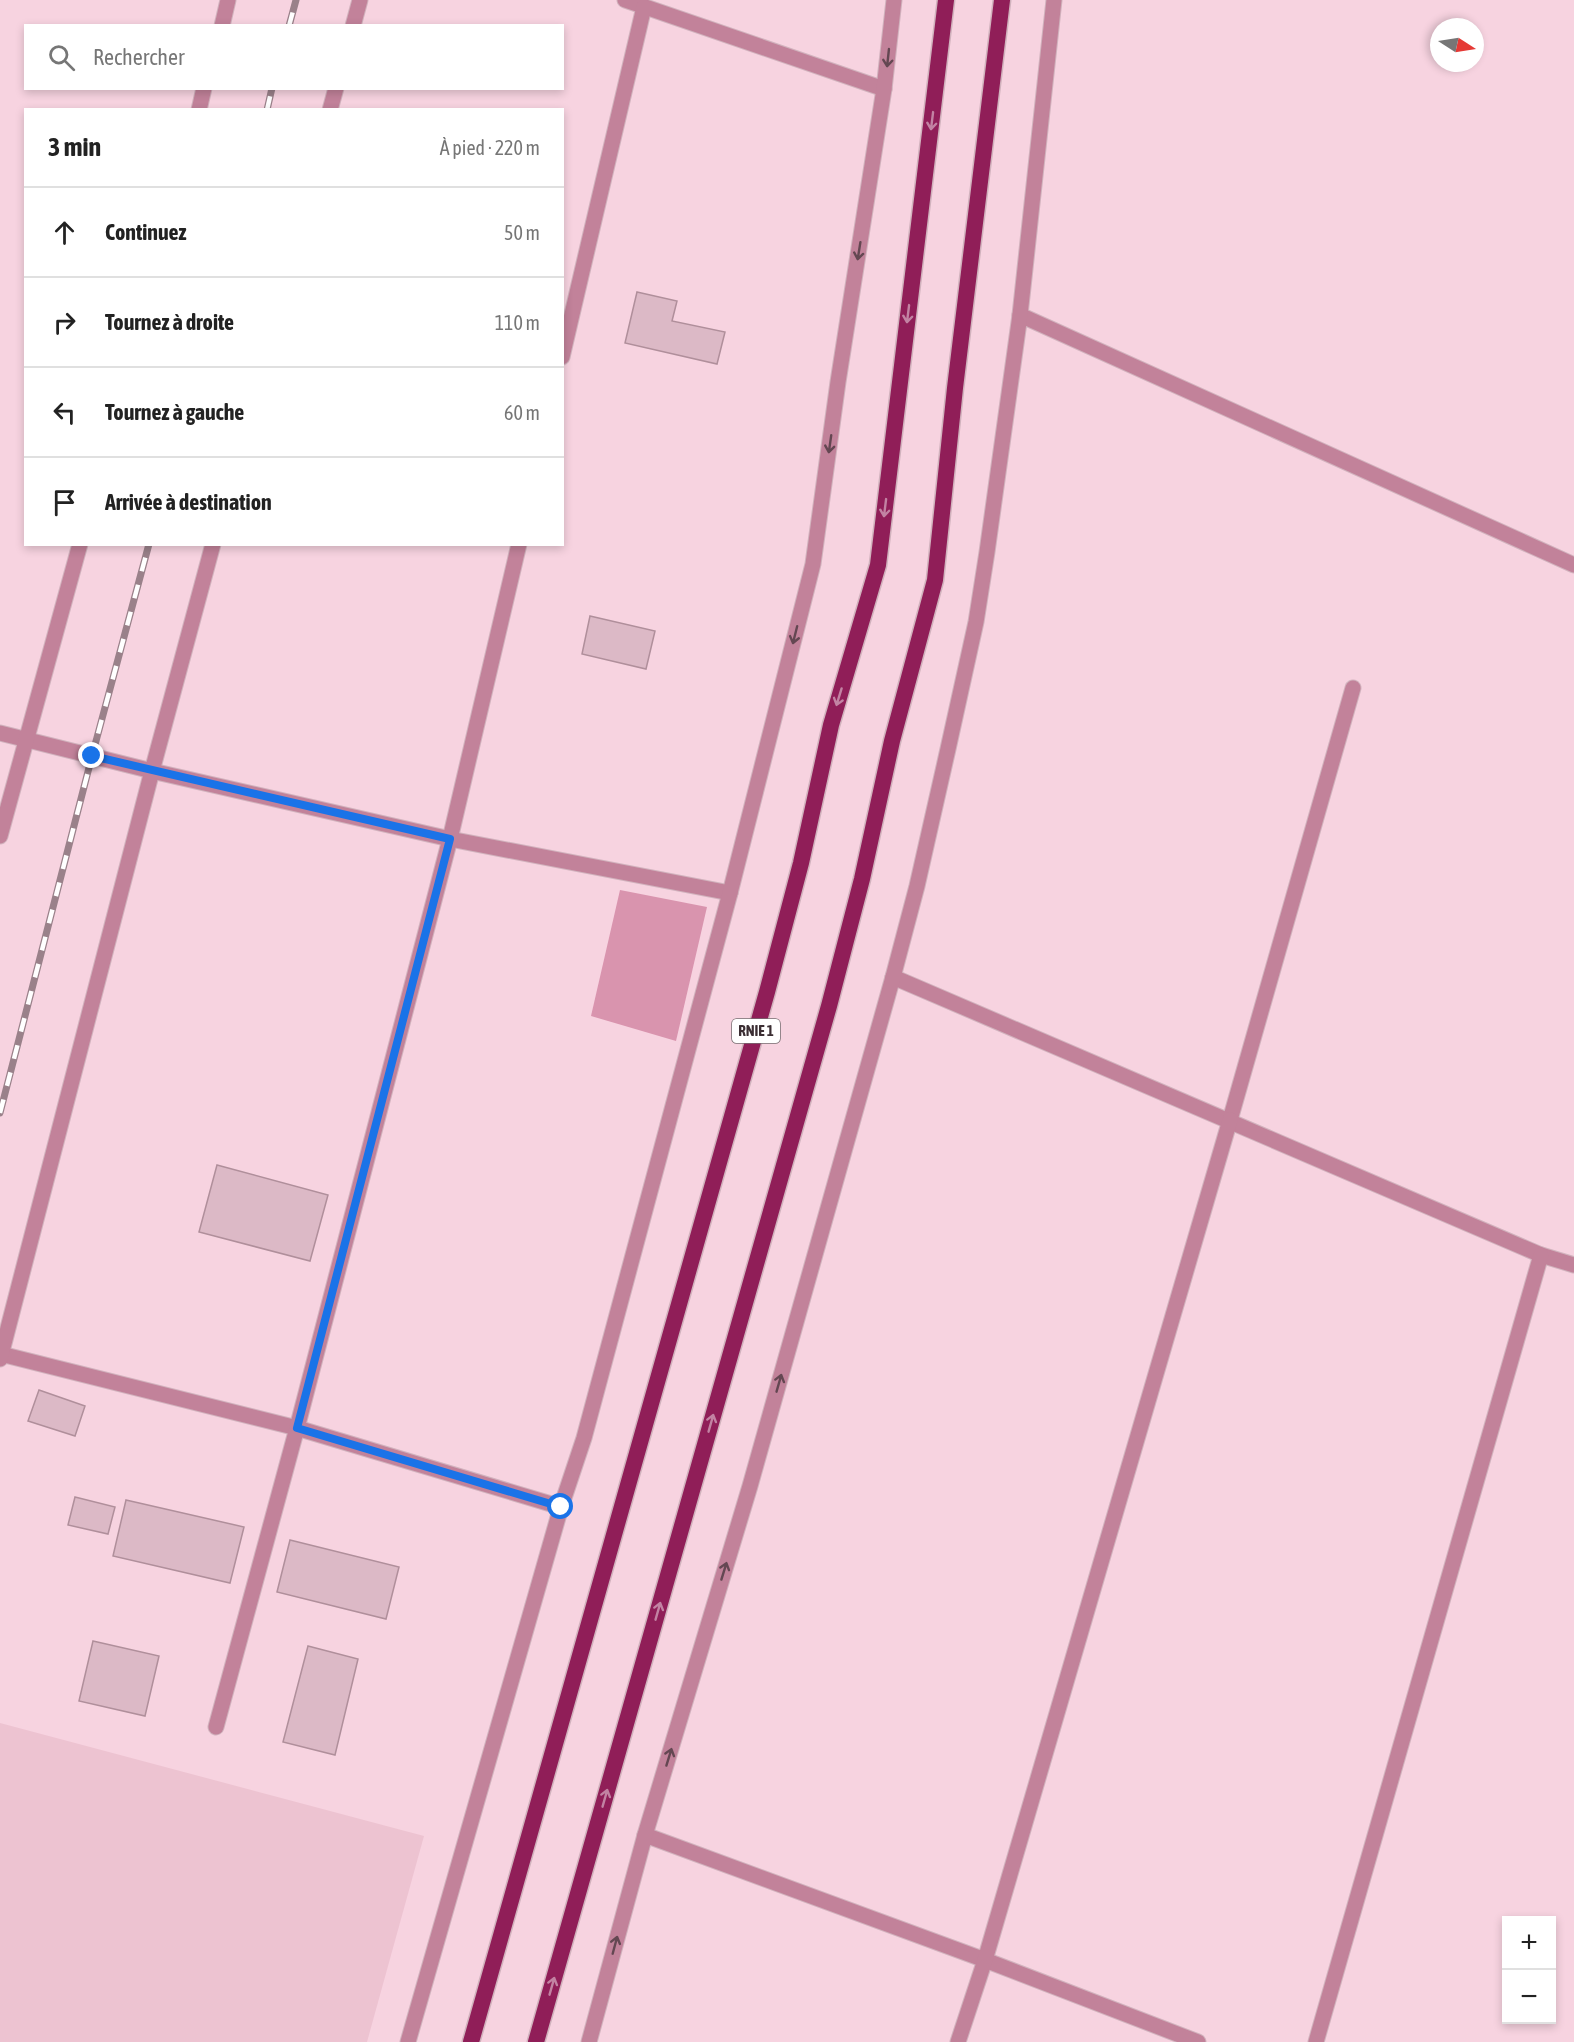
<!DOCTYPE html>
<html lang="fr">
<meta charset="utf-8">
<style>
:root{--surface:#fff;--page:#f6f6f6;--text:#222;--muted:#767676;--line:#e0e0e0}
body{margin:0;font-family:"Asap Condensed",sans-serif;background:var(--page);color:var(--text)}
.controls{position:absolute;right:18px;bottom:18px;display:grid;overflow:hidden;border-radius:0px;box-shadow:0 3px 9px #0003}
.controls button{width:54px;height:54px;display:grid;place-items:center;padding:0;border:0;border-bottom:2px solid var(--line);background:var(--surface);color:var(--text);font:30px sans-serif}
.compass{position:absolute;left:1430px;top:18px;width:54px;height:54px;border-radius:50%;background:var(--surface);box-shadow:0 3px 9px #0003;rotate:102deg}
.stop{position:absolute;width:18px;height:18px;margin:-14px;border:4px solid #1a73e8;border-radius:50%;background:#fff}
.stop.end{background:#1a73e8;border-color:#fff;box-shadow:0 2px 6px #0008}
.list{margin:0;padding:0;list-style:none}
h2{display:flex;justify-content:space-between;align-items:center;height:78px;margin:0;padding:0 24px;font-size:26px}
h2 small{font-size:20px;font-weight:400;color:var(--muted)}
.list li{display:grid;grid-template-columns:39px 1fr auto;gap:18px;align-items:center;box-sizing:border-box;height:90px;padding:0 24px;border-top:2px solid var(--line)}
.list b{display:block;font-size:22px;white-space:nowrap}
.list em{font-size:20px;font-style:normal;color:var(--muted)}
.icon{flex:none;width:33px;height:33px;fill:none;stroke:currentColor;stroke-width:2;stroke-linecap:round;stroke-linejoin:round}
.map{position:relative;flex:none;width:1574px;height:2042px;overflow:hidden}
.search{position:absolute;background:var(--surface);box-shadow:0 3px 9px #0003;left:24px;top:24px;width:540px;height:66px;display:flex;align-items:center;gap:15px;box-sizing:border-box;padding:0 21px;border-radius:0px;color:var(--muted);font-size:22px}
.panel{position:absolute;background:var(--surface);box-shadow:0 3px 9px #0003;left:24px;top:108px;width:540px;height:438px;border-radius:0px}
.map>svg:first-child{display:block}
.built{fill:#edc3d1}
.green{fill:#d994ae}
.building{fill:#dcb9c6;stroke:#b08f9b;stroke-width:1.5}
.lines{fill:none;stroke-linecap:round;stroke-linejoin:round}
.pedestrian-casing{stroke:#d1b2bd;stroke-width:17}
.minor-casing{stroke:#d1b2bd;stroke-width:17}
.trunk-casing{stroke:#d1b2bd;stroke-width:19}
.pedestrian{stroke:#c2829a;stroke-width:15}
.minor{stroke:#c2829a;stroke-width:15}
.trunk{stroke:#901e58;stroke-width:16}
.rail-casing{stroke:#9a818a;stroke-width:7}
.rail{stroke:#fff;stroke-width:4.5;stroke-dasharray:14;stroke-linecap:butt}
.oneway{stroke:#644752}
.oneway2{stroke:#c283a3}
.route{stroke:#1a73e8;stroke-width:8}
.labels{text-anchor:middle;stroke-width:4.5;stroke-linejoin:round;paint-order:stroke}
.shield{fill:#fff;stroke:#766d70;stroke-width:1.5}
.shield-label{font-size:15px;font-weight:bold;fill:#3b2e33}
</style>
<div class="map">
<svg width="1574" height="2042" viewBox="0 0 1574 2042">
<rect width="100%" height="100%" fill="#f7d3e0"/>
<polygon class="built" points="0,1723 424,1836 367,2042 0,2042"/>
<polygon class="green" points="620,890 707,907 676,1041 591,1016"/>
<g class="building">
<polygon points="637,292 677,301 672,321 725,332 717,364 625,343"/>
<polygon points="590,616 655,631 646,669 582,654"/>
<polygon points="217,1165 328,1195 310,1261 199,1232"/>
<polygon points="39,1390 85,1406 75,1436 28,1421"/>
<polygon points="75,1497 115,1507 108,1534 68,1525"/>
<polygon points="126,1500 244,1527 230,1583 113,1556"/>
<polygon points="290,1540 399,1567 386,1619 277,1592"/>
<polygon points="93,1641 159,1656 145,1716 79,1701"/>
<polygon points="308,1646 358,1659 335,1755 283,1742"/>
</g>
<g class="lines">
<g class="pedestrian-casing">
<polyline id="pedestrian" points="1230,1120 1353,688"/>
</g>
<g class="minor-casing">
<g id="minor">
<polyline points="625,0 884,89"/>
<polyline points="222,26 228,0"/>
<polyline points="353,26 360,0"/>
<polyline points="199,110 204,88"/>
<polyline points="330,110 336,88"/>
<polyline points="1020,315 1574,565"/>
<polyline points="562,357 644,7"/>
<polyline points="0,733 152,771 450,839 730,893"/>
<polyline points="0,836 80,544"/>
<polyline points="893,977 1541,1255 1574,1265"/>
<polyline points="1,1354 297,1428 561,1507"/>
<polyline points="0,1359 152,771 213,544"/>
<polyline points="216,1727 297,1428 450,839 519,544"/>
<polyline points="645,1835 985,1960 1198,2042"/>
<polyline points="408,2042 561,1507 584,1438 730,893 813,564 838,382 884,89 894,0"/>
<polyline points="589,2042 645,1835 750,1486 893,977 917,886 948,749 976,622 987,552 1020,315 1054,0"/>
<polyline points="958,2042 985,1960 1230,1120"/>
<polyline points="1316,2042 1541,1255"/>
</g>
</g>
<g class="trunk-casing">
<g id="trunk">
<polyline points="471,2042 767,992 801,863 831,725 878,565 946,0"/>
<polyline points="536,2042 829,1006 862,879 892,741 935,580 955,388 1002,0"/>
</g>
</g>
<use href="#pedestrian" class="pedestrian"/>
<use href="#minor" class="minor"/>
<use href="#trunk" class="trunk"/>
<g class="rail-casing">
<g id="rail">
<polyline points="289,26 296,0"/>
<polyline points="267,110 272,88"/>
<polyline points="0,1113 92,756 149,544"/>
</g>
</g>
<use href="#rail" class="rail"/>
</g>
<defs><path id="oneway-shaft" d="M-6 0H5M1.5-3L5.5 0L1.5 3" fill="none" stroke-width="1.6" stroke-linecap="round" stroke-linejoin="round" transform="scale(1.5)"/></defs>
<g class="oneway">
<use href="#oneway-shaft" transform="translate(888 58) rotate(96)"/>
<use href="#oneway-shaft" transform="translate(859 251) rotate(99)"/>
<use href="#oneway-shaft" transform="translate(830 444) rotate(98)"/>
<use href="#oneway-shaft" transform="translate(795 635) rotate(104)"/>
<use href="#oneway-shaft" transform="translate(779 1383) rotate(-74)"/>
<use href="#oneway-shaft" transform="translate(724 1571) rotate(-73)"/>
<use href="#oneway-shaft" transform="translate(669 1757) rotate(-73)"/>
<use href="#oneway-shaft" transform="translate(615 1945) rotate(-75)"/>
</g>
<g class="oneway2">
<use href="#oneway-shaft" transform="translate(932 121) rotate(97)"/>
<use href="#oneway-shaft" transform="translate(908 314) rotate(97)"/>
<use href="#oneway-shaft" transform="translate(885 508) rotate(97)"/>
<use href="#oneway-shaft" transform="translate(839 697) rotate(107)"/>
<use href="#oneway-shaft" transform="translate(711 1423) rotate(-74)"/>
<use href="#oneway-shaft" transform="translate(658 1611) rotate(-74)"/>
<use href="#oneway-shaft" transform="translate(605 1798) rotate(-74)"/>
<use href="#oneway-shaft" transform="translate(552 1986) rotate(-74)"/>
</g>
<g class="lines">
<polyline class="route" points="92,756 450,839 297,1428 561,1507"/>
</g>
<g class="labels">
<rect class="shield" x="732" y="1019" width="48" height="24" rx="4.5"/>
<g class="shield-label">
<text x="756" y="1036">RNIE 1</text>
</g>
</g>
</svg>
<div class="controls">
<button>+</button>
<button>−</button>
</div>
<svg class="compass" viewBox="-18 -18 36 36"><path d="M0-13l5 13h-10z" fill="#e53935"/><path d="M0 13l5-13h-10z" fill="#767676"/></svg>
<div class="stop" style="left:561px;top:1507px"></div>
<div class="stop end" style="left:92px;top:756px"></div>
<div class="search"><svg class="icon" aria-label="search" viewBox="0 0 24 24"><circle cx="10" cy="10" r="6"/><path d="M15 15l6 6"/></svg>Rechercher</div>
<section class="panel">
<h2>3 min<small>À pied · 220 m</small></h2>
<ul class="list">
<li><svg class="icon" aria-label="ahead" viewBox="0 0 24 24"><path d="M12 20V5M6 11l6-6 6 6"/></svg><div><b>Continuez</b></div><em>50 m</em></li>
<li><svg class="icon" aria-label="right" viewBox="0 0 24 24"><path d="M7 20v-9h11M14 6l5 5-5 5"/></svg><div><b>Tournez à droite</b></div><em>110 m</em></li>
<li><svg class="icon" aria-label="left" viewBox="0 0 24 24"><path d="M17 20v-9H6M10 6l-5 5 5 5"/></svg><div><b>Tournez à gauche</b></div><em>60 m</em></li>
<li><svg class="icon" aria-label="arrive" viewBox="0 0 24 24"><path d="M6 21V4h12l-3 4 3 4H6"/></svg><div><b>Arrivée à destination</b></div></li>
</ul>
</section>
</div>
